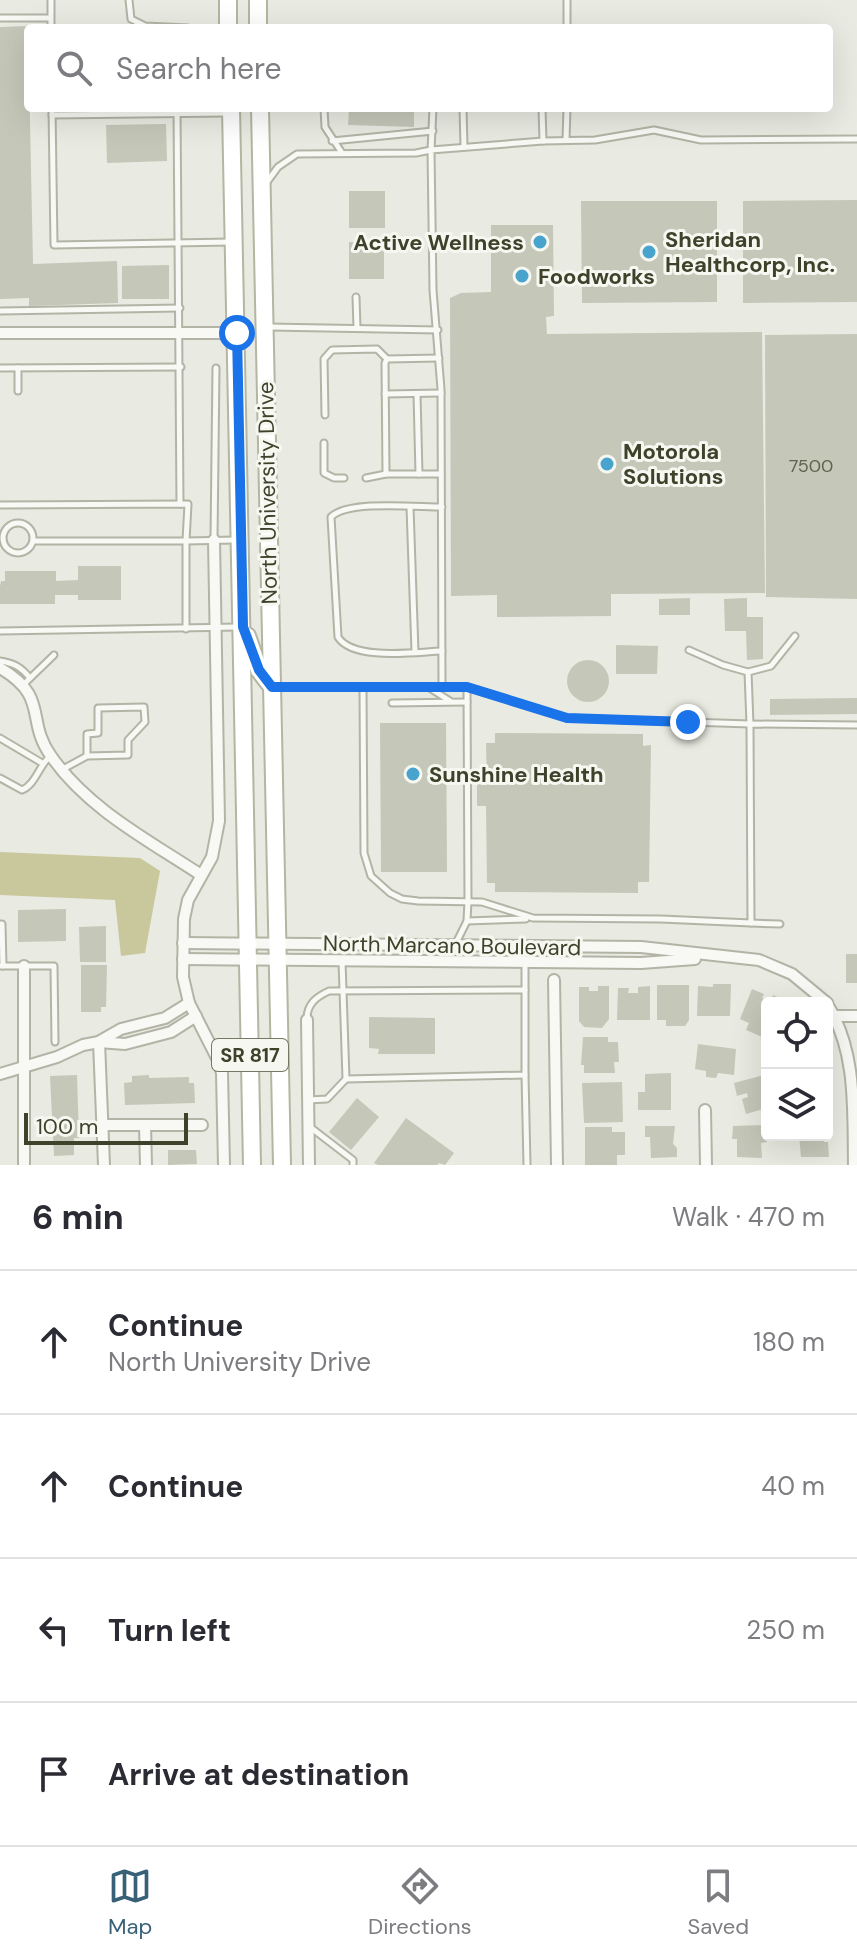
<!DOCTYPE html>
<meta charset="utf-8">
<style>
:root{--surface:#fff;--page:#f7f7f7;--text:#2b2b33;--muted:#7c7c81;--line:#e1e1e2;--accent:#386178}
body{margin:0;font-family:"DM Sans",sans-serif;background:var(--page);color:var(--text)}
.controls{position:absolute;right:24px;bottom:24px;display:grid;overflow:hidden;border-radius:8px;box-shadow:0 8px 32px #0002}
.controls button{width:72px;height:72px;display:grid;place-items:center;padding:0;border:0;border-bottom:2px solid var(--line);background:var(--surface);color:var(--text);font:40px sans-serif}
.scale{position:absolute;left:24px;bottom:20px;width:164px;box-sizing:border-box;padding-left:8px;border:4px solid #3f422a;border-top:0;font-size:22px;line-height:28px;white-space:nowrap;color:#3f422a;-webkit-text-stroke:6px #f7f7f1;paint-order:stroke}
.stop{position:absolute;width:24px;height:24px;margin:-18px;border:6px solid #1a73e8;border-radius:50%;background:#fff}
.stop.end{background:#1a73e8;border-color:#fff;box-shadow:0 2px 8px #0008}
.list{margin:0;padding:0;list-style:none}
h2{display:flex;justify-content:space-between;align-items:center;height:104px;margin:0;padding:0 32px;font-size:34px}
h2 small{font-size:26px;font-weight:400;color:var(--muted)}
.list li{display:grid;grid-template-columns:52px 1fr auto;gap:24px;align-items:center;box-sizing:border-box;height:144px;padding:0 32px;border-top:2px solid var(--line)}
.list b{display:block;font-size:30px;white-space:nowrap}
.list p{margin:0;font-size:26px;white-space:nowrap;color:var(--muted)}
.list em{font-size:26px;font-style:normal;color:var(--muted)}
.icon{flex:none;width:44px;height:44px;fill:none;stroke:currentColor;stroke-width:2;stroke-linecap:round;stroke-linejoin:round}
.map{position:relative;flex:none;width:857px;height:1165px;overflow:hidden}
.search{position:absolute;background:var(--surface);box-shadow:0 8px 32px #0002;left:24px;right:24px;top:24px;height:88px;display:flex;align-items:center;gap:20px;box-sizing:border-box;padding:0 28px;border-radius:8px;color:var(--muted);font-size:30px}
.sheet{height:680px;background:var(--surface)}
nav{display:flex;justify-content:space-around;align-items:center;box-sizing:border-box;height:112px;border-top:2px solid var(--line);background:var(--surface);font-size:22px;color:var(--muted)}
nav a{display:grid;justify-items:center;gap:4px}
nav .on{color:var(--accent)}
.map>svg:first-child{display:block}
.water{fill:#c9c89d}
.building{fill:#c5c7b9}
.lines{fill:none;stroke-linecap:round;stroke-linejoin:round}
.lane-casing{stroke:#b3b4a6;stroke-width:9}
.street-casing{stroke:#b3b4a6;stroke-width:14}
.primary-casing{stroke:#b4b6a1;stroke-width:20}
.lane{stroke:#f8f8f4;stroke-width:5}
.street{stroke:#f8f8f4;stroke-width:10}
.primary{stroke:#fff;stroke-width:16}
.route{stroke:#1a73e8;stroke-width:10}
.poi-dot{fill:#48a4cd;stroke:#f7f7f1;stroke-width:3}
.labels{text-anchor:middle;stroke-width:6;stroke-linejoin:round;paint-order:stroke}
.number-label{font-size:18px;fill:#60634e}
.shield{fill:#f7f7f1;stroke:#767866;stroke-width:2}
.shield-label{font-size:20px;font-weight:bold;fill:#3f422a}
.poi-label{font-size:22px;font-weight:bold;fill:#3f422a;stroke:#f7f7f1;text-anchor:start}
.street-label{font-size:22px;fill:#3f422a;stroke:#f7f7f1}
</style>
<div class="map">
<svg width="857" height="1165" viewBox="0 0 857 1165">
<rect width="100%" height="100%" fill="#e9eae1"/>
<polygon class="water" points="0,852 140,858 160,871 145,953 121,956 115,900 0,895"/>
<g class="building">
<polygon points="28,26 33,264 117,261 118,303 29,306 29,298 0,299 0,27"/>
<polygon points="349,108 414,108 414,127 348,125"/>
<polygon points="166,124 167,161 107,163 106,125"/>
<rect x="349" y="191" width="36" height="37"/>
<polygon points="857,200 857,302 743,303 743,201"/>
<polygon points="581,201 717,201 717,302 582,303"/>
<polygon points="491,225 553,225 554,316 546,317 547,334 762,332 765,593 611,594 611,616 497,617 497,595 451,596 450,298 461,293 491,292"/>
<polygon points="349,242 384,243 384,279 349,279"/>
<polygon points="169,265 169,299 122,299 122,266"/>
<polygon points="857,334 857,599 766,597 765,335"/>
<polygon points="78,566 121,566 121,600 78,600 78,595 55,595 55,604 0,604 0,586 1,581 5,581 5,571 56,571 56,581 78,580"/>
<polygon points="690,598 690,615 659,615 659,599"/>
<polygon points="747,598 747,617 763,617 763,659 747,660 746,631 725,631 724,599"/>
<polygon points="616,645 658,646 657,674 616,674"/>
<circle cx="588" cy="681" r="21"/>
<polygon points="857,698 857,714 770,715 770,699"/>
<polygon points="380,723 446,723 447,872 381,872"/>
<polygon points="495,733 643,734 643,746 651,745 649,882 638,882 638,893 495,892 495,883 487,883 486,806 477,806 477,784 487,784 486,743 495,743"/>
<polygon points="66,909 66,941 18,942 18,910"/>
<polygon points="106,926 106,962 80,962 79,927"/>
<rect x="846" y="954" width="11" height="29"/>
<polygon points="81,965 107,965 106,1007 101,1007 101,1012 81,1012"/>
<polygon points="713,984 731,984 730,1016 697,1016 698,986 713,987"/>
<polygon points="657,985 689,985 689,1020 685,1026 666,1026 666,1020 657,1020"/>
<polygon points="598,986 609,986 609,1019 602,1028 584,1027 579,1021 579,987 589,987 589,991 598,991"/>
<polygon points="650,986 650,1020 617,1020 618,988 629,988 628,993 638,993 638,987"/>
<polygon points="752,989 764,994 762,998 770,1002 773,995 784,1000 783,1003 767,1003 767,1039 746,1030 749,1023 740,1019"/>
<polygon points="369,1017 435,1018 435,1054 378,1054 379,1049 369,1048"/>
<polygon points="583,1037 608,1037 608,1042 618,1042 619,1062 614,1062 615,1073 584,1073 584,1065 581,1065"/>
<polygon points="698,1044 736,1049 734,1075 718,1073 716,1078 706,1077 706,1071 695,1069"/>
<polygon points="671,1073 671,1110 638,1110 638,1092 645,1092 645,1074"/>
<polygon points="77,1075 79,1138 74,1138 74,1155 54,1156 50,1076"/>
<polygon points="149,1075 149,1078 189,1077 189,1083 194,1083 195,1103 125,1105 124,1083 132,1082 132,1076"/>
<polygon points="764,1075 767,1108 746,1114 742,1099 748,1097 747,1093 737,1096 734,1083"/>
<polygon points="622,1082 623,1122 584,1123 582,1083"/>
<polygon points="357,1098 379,1117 351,1150 329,1132"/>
<polygon points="406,1118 454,1153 445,1165 439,1163 437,1165 378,1165 374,1163"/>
<polygon points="767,1125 767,1142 761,1143 762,1158 737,1157 737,1139 732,1139 733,1126"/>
<polygon points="645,1126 675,1126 673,1144 677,1148 677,1157 651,1158 650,1137 645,1137"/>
<polygon points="585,1127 612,1127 612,1132 625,1132 625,1155 617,1155 617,1165 585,1165"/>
<polygon points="799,1135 824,1135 824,1142 828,1142 829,1157 801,1157"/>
<polygon points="168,1150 196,1150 197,1164 168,1165"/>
</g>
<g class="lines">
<g class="lane-casing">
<g id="lane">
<polyline points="129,0 131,19 145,26 188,28"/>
<polyline points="567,0 567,28"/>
<polyline points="0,18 50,18"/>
<polyline points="51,28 51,0"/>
<polyline points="52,108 54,245 232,242"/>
<polyline points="177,108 180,504"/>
<polyline points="324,108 325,127 342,153"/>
<polyline points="463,108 464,147"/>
<polyline points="542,108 543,141"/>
<polyline points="52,115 227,113"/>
<polyline points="566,140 567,108"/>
<polyline points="332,141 433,131"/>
<polyline points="267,182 278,167 297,154 416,153 431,150 433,108"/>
<polyline points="356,297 357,328"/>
<polyline points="0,311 180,308"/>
<polyline points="269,327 438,330"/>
<polyline points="439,358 387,359 385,363 386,474 441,474"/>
<polyline points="0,368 181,367"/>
<polyline points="18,368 18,391"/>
<polyline points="385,394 441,393"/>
<polyline points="417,394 419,474"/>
<polyline points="325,415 324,359 332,350 377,349 387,359"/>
<polyline points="324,443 324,473 334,478 344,478"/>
<polyline points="366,478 386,474"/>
<polyline points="0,505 188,504 186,541 236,540"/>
<polyline points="410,507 415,652"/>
<path d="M 442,507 C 416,507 348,500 331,517 L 338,637 C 353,661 415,652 442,651"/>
<circle cx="18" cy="538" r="15"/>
<polyline points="214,539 216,368"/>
<polyline points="34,541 186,541 186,629"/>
<polyline points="0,631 238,627"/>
<polyline points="689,650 723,665 748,672"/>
<path d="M 0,661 C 14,663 21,667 30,678"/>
<polyline points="23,685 54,655"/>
<polyline points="273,687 467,687 567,718 750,724 748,672 771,666 795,636"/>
<polyline points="363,687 364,853 371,876 390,893 402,899 418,901 482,902 533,918 661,919 751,923 750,724 857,725"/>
<polyline points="428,687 450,701"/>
<polyline points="442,687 441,389 433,290 431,150 543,141 595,140 654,130 701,140 857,139"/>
<polyline points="392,703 467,702"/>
<polyline points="0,738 42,763"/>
<polyline points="63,769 87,756 128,755 128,740 145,722 144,707 98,708 98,733 87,734 87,756"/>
<path d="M 0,778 L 22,790 C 35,785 39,766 50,756"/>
<polyline points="467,921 526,919"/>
<polyline points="751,923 780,924"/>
<polyline points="0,924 2,924 3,966"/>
<polyline points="456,943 467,921 468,901 467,687"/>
<polyline points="342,961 346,1079 525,1075 525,962 520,947"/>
<polyline points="0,966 54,966 55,1042"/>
<path d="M 307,1019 C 307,1004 316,997 329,991 L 525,990"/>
<polyline points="525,1075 527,1165"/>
<polyline points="308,1100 327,1099 346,1079"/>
<polyline points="310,1127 353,1160 353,1165"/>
</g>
</g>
<g class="street-casing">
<g id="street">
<polyline points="0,333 237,333"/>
<polyline points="214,540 219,821 212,857 188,900 184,919 183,977 189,1003 218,1060 222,1073 224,1165"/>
<path d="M 0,668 C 50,697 25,720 51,756 C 88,809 148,840 201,875"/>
<polyline points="183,943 641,947 759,960 792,974 827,1003"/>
<polyline points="183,959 641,963 695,959"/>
<polyline points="554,980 557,1165"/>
<path d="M 827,1004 C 857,1051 853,1110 854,1165"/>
<polyline points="836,1016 857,1016"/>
<polyline points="307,1020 309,1165"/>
<polyline points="100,1041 121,1029 165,1018 189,1003"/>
<polyline points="99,1042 104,1165"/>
<polyline points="0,1074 57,1057 83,1045 99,1042 125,1044 171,1032 196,1016"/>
<polyline points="705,1110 706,1165"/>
<polyline points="104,1125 202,1125"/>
<polyline points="145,1125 146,1165"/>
<polyline points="24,1165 24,966"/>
</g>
</g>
<g class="primary-casing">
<g id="primary">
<polyline points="228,0 228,28"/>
<polyline points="258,0 258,28"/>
<polyline points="231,108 252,1165"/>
<polyline points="260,108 282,1165"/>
<polyline points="247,636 259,670 272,687"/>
</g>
</g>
<use href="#lane" class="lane"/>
<use href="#street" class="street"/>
<use href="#primary" class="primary"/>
</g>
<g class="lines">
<polyline class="route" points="237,333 243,627 259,670 272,687 467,687 567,718 688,722"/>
</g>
<g class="poi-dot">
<circle cx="540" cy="242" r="8"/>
<circle cx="649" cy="252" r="8"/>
<circle cx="522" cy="276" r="8"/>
<circle cx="607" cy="464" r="8"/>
<circle cx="413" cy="774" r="8"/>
</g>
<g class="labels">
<g class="number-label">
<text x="811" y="472">7500</text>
</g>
<rect class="shield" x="212" y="1039" width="76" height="32" rx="6"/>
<g class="shield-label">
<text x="250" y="1062">SR 817</text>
</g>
<g class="poi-label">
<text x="665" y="247">Sheridan<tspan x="665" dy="25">Healthcorp, Inc.</tspan></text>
<text x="524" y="250" text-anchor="end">Active Wellness</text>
<text x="538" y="284">Foodworks</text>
<text x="623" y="459">Motorola<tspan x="623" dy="25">Solutions</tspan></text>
<text x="429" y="782">Sunshine Health</text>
</g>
<g class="street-label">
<text transform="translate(267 493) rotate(-91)" y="8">North University Drive</text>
<text transform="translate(452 945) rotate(1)" y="8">North Marcano Boulevard</text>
</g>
</g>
</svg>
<div class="controls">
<button><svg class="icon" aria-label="locate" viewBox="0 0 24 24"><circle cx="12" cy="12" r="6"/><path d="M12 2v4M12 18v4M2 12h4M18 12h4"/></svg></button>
<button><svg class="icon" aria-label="layers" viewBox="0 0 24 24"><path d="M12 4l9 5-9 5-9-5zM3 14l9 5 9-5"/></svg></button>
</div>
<div class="scale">100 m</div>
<div class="stop" style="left:237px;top:333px"></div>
<div class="stop end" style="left:688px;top:722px"></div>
<div class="search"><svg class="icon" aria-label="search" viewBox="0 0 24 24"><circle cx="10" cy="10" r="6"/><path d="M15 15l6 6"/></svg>Search here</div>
</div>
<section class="sheet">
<h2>6 min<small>Walk · 470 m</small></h2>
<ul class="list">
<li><svg class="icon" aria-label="ahead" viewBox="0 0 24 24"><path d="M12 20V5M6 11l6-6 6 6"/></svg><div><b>Continue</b><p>North University Drive</p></div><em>180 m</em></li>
<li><svg class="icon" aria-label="ahead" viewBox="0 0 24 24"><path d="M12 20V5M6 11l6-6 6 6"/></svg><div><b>Continue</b></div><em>40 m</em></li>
<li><svg class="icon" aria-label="left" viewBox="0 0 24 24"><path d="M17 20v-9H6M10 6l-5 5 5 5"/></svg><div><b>Turn left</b></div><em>250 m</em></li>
<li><svg class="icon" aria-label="arrive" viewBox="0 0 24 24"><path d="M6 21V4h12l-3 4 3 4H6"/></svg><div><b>Arrive at destination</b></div></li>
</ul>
</section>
<nav>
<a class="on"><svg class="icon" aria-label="map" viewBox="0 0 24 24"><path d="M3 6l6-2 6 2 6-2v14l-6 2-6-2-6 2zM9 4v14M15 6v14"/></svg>Map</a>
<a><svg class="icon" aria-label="directions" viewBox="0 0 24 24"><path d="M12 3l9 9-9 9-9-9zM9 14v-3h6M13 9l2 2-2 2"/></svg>Directions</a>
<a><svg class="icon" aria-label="saved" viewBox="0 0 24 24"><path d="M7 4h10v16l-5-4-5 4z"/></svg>Saved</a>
</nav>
